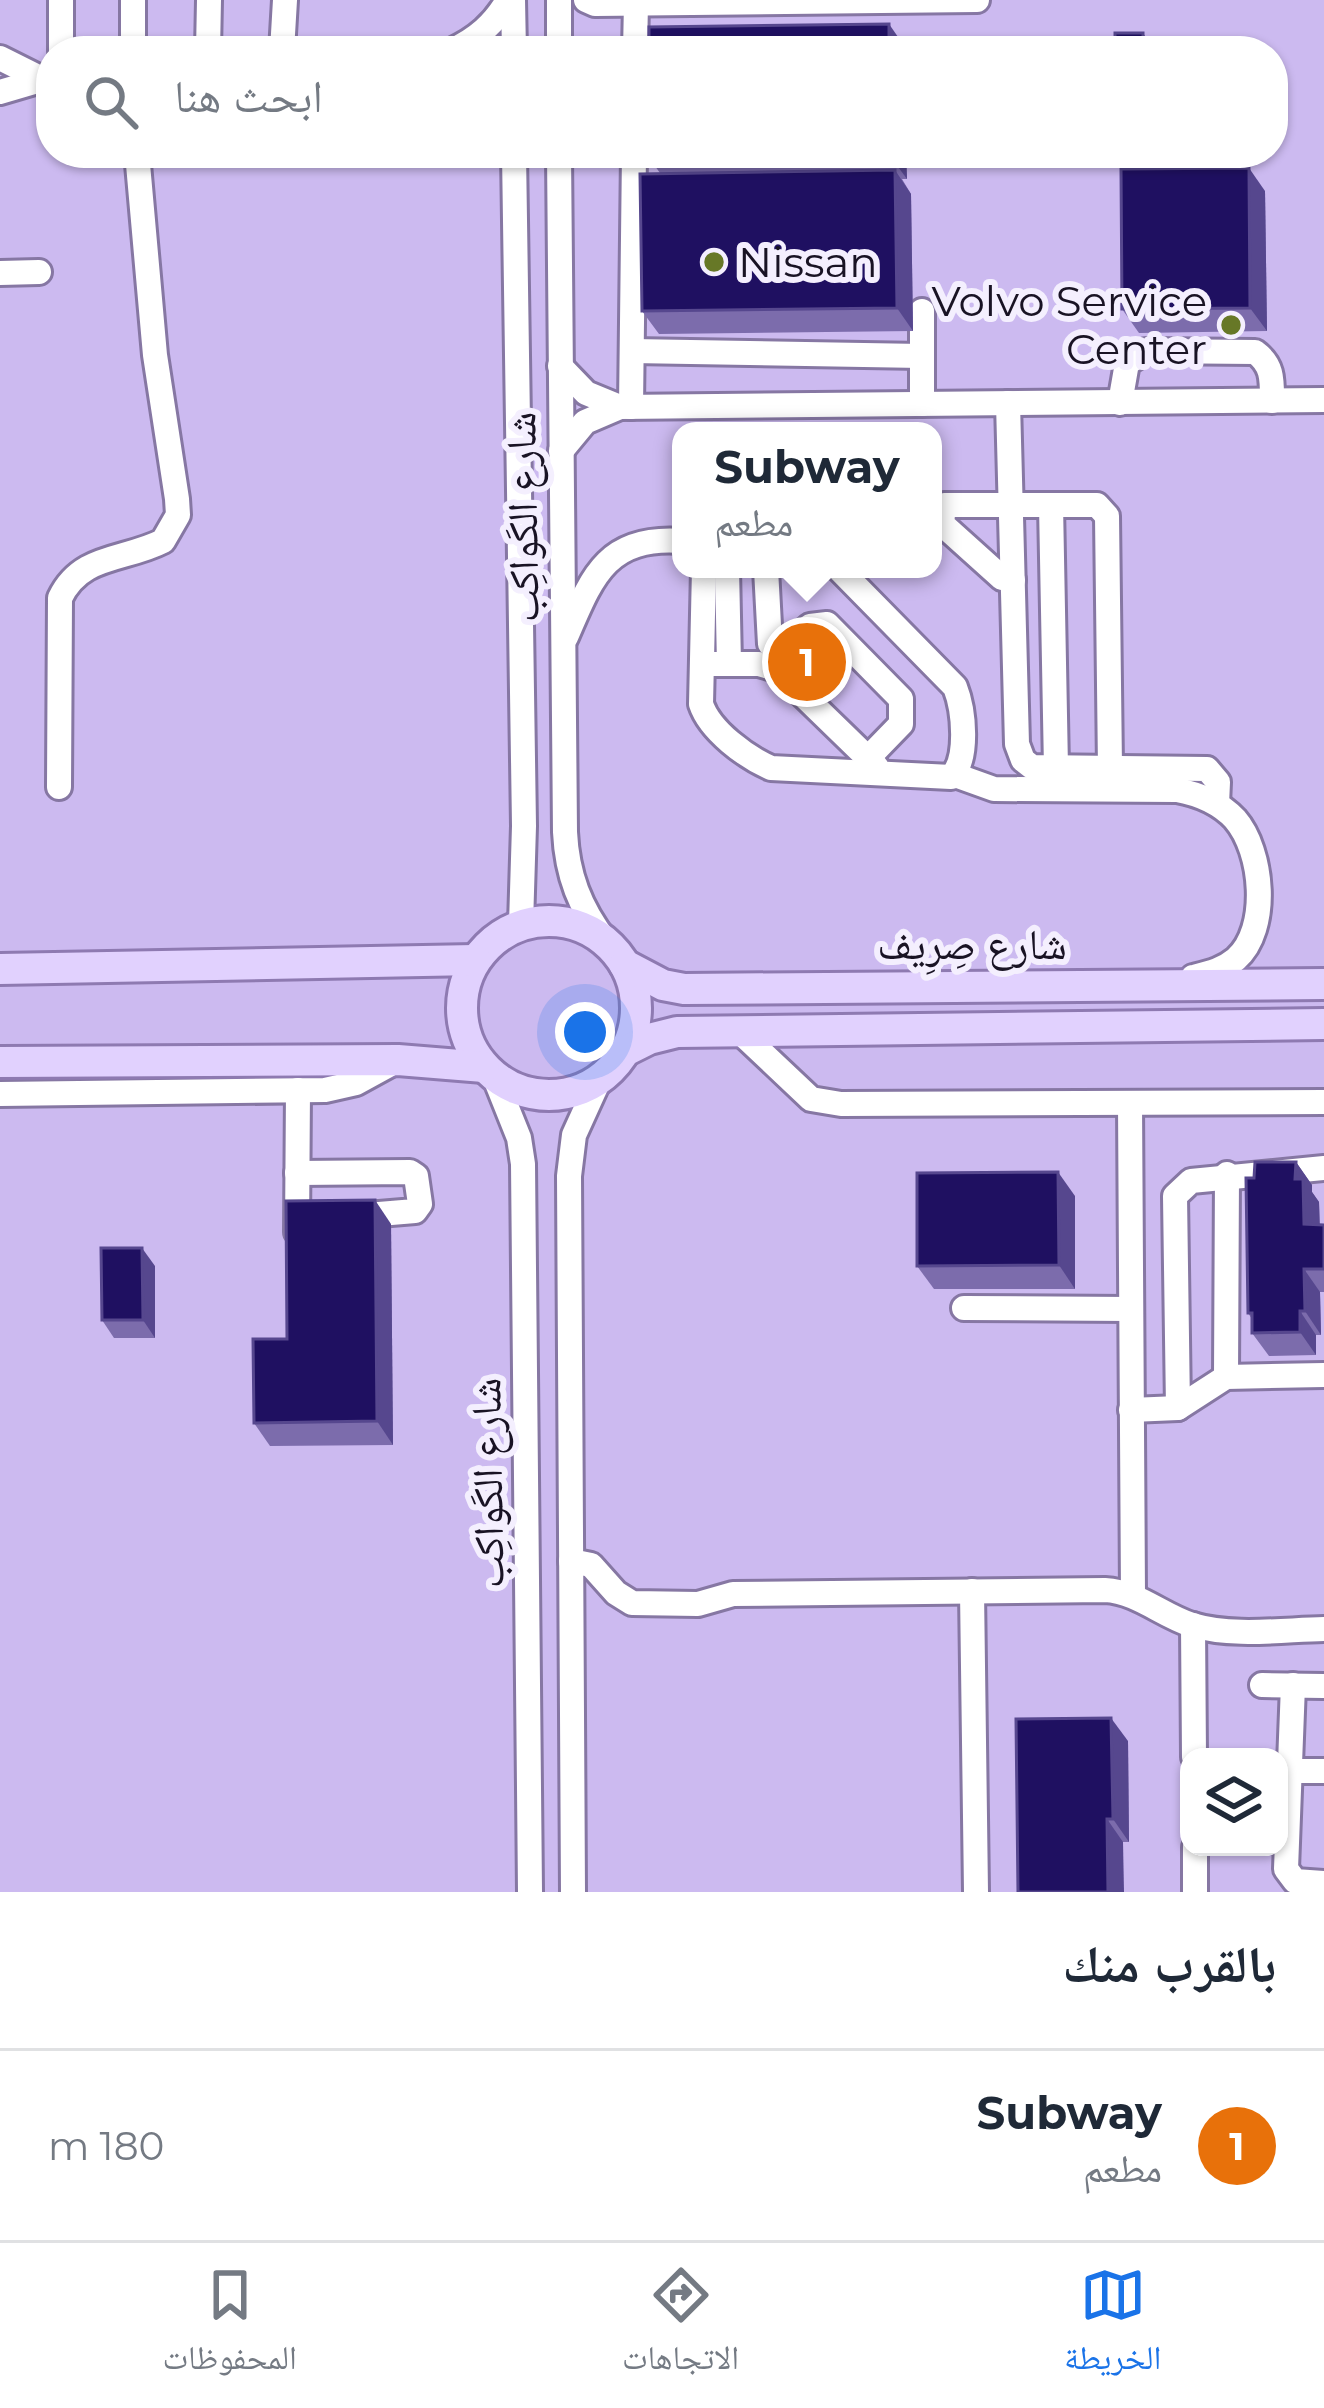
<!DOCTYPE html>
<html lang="ar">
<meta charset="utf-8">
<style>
:root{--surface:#fff;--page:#f6f6f7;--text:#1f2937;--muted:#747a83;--line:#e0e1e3;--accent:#1a73e8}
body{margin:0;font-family:Montserrat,"Noto Naskh Arabic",sans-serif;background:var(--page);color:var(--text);direction:rtl}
.controls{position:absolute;right:36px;bottom:36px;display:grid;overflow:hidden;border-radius:24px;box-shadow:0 3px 9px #0004}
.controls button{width:108px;height:108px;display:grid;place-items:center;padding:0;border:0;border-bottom:3px solid var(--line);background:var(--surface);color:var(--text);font:60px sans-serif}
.you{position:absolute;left:585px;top:1032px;width:42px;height:42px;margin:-30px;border:9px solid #fff;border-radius:50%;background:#1a73e8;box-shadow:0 0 0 18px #1a73e833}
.badge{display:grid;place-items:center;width:78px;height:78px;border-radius:50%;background:var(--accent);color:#fff;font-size:39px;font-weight:700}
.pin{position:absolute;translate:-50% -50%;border:6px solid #fff;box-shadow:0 3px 12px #0006}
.popup{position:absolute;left:672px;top:422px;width:270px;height:156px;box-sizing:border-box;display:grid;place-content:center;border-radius:24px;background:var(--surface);filter:drop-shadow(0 3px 9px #0005);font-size:39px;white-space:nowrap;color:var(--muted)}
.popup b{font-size:45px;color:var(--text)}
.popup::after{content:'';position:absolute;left:50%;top:100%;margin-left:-24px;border:24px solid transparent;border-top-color:var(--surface)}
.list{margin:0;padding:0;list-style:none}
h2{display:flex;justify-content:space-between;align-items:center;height:156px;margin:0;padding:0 48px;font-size:51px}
h2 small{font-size:39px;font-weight:400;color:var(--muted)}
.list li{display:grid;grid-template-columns:78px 1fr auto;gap:36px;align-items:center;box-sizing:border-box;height:192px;padding:0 48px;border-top:3px solid var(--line)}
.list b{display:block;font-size:45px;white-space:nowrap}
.list p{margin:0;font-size:39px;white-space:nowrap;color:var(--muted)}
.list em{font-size:39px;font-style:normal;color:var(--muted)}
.icon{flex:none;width:66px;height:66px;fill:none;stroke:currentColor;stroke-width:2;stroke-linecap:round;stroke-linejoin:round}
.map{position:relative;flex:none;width:1324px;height:1892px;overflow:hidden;direction:ltr}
.search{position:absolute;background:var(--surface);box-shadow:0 3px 9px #0004;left:36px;right:36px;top:36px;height:132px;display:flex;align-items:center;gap:30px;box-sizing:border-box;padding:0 42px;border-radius:48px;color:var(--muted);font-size:45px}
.sheet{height:348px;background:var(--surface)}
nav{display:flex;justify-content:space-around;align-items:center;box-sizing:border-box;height:168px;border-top:3px solid var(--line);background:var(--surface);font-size:33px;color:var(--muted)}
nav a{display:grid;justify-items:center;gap:6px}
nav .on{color:var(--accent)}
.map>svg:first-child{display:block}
.built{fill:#ccbaf0;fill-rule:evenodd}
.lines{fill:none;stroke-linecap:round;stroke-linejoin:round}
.minor-casing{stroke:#8677a3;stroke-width:30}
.major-casing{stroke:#8e7ab1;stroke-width:36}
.minor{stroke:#fff;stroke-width:24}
.major{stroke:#e1d1fe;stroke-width:30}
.wall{fill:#7c6cac}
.shaded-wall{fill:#56478e}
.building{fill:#1f1061;stroke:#56478e;stroke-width:3}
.poi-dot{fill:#677827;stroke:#f4effe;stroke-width:4.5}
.labels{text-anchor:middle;stroke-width:12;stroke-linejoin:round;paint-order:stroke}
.poi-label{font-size:42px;fill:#191324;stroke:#f4effe;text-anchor:start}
.street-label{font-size:42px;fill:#191324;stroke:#f4effe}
</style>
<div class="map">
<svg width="1324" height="1892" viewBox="0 0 1324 1892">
<rect width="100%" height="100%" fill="#d8c7f8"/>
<path class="built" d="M 0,0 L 1324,0 L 1324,1892 L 0,1892 ZM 51,51 L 1273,51 L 1273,153 L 51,153 ZM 681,431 L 933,431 L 933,569 L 681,569 ZM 1189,1757 L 1279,1757 L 1279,1847 L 1189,1847 Z"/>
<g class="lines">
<g class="minor-casing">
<g id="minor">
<polyline points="61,0 61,51"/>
<polyline points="133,0 133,51"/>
<polyline points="513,0 514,51"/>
<polyline points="559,0 559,51"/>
<polyline points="586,0 595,4 977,0"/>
<polyline points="208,51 209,0"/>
<polyline points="282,51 285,0"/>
<path d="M 451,51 C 477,39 494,24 508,0"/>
<polyline points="635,51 636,3"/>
<polyline points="0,58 40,78"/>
<polyline points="0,92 51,77"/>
<polyline points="514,153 524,826 521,924"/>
<path d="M 559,153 L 565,832 C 567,875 580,908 606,942"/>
<polyline points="0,273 39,272"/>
<polyline points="632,351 922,356"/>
<polyline points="560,366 586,393 620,407"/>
<polyline points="1008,403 1017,744 1023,760 1032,767 1207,769 1218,782 1217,804"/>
<path d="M 1120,403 L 1127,363 L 1146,351 L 1255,352 C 1273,365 1272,380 1272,401"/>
<polyline points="922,404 922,311"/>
<polyline points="631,407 634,153"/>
<polyline points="561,451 585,422 620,407 1324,400"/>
<polyline points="1051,505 1056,768"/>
<path d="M 704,569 L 701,704 C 710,731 746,757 771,768 L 951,777 C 969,759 964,710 955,687 L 839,569"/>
<polyline points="727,569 729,664"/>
<polyline points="766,569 770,644 785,648 810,626 827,624 901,699 901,724 868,758"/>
<polyline points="1013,580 1002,578 942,524 944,505 1097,505 1107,516 1110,768"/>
<path d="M 566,637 C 592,577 606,536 681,541"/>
<polyline points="702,664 759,664 776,669 876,766"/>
<path d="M 955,775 L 994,789 L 1177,790 C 1199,794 1219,802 1235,819 C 1263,851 1270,929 1236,959 C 1223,970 1209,973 1193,977"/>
<path d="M 59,787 L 60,598 C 81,554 124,561 163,541 L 178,515 L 177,499 L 155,355 L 137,153"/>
<polyline points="739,1031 811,1099 841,1104 1324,1102"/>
<polyline points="495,1078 519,1138 523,1164 530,1892"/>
<polyline points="0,1094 325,1090 356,1083 398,1060"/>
<polyline points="1130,1103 1133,1595"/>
<polyline points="297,1173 410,1172 416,1176 420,1204 415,1211 355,1216"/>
<polyline points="297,1232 298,1090"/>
<polyline points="964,1308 1131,1309"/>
<polyline points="1226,1377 1227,1174"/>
<polyline points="1178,1408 1175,1196 1191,1181 1324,1168"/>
<polyline points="1131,1410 1178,1408 1226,1377 1324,1375"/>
<path d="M 571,1561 L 591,1565 L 616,1593 L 632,1603 L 698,1604 L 733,1594 L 1105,1590 C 1138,1592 1161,1615 1192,1625 C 1233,1637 1281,1630 1324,1629"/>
<polyline points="972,1591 976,1892"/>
<polyline points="1193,1625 1194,1757"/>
<polyline points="1262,1685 1324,1686"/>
<polyline points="1293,1685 1286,1869 1295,1881 1324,1883"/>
<polyline points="1290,1771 1324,1771"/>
<polyline points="1195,1847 1195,1892"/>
<polyline points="573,1892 569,1176 574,1135 599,1080"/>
</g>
</g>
<g class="major-casing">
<g id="major">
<circle cx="549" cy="1008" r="87"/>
<polyline points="625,965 663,985 684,989 1324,984"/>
<polyline points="0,969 475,960"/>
<polyline points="625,1051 649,1039 677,1032 1324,1024"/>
<polyline points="0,1062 398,1060 484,1067"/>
</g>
</g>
<use href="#minor" class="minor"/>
<use href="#major" class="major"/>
</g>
<g class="wall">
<polygon points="906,153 907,179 902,179 911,194 913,331 659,334 642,311 660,173 650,159"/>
<polygon points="983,153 1094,153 1094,164 992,166"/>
<polygon points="1265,191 1267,331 1139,333 1122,309"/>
<polygon points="1296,1162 1312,1185 1312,1192 1319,1202 1320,1225 1324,1225 1324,1292 1320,1292 1321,1335 1316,1335 1316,1355 1269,1356 1252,1333 1252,1319 1248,1313 1254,1178"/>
<polygon points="1075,1196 1075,1289 934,1289 917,1266"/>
<polygon points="391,1224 393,1445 270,1446 254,1423 287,1339"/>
<polygon points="155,1266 155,1338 114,1338 102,1320"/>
<polygon points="1128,1741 1129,1842 1123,1842 1018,1892"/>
</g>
<g class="shaded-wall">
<polygon points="889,24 905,47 905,51 889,51"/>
<polygon points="1143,33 1155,51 1143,51"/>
<polygon points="890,153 906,153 907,179 890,156"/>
<polygon points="1249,168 1265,191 1267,331 1250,308"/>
<polygon points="895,170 911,194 913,331 897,308"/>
<polygon points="1296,1162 1312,1185 1312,1192 1319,1202 1320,1247 1304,1224 1295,1179"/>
<polygon points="1058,1172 1075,1196 1075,1289 1059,1265"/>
<polygon points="375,1200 391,1224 393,1445 377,1421"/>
<polygon points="142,1248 155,1266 155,1338 143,1320"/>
<polygon points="1304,1269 1320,1292 1321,1335 1305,1311"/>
<polygon points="1300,1311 1316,1335 1316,1355 1300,1332"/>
<polygon points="1111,1718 1128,1741 1129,1842 1113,1819"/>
<polygon points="1107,1819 1123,1842 1124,1892 1108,1892"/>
</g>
<g class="building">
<polygon points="889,24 889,51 649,51 649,27"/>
<rect x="1115" y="33" width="28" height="18"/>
<polygon points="1077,45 1077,51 974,51 974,46"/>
<polygon points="650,153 890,153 890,156 650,159"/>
<polygon points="1249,168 1250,308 1122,309 1121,169"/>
<polygon points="895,170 897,308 642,311 640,174"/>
<polygon points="1255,1162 1296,1162 1295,1179 1303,1179 1304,1224 1324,1225 1324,1269 1304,1269 1305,1311 1300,1311 1300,1332 1252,1333 1252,1313 1248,1313 1246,1178 1254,1178"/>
<polygon points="1058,1172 1059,1265 917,1266 917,1173"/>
<polygon points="375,1200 377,1421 254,1423 253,1339 287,1339 286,1201"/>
<polygon points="101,1248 142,1248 143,1320 102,1320"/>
<polygon points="1111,1718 1113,1819 1107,1819 1108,1892 1018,1892 1016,1719"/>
</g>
<g class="poi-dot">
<circle cx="714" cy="262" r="12"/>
<circle cx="1231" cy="325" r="12"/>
</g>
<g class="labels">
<g class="poi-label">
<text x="738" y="277">Nissan</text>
<text x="1207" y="316" text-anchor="end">Volvo Service<tspan x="1207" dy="48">Center</tspan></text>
</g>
<g class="street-label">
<text transform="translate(522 517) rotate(-91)" y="15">شارع الكَواكِب</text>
<text x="972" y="959">شارع صِرِيف</text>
<text transform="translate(487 1483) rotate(-91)" y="15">شارع الكَواكِب</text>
</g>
</g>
</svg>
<div class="controls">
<button><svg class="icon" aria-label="layers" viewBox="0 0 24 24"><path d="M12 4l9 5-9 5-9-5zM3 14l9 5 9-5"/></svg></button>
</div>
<div class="you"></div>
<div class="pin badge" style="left:807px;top:662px;background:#e8710a">1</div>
<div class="popup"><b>Subway</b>مطعم</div>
<div class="search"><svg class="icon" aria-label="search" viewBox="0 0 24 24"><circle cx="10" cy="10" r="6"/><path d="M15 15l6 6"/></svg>ابحث هنا</div>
</div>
<section class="sheet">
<h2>بالقرب منك<small></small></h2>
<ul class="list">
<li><span class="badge" style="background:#e8710a">1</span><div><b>Subway</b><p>مطعم</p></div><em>180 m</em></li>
</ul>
</section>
<nav>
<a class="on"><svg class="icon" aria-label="map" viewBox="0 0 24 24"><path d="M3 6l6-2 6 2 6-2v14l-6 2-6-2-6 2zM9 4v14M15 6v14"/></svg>الخريطة</a>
<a><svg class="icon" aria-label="directions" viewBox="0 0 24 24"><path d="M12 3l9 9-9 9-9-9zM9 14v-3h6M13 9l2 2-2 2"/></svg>الاتجاهات</a>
<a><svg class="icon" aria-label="saved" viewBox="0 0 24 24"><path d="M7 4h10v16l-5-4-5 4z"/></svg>المحفوظات</a>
</nav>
